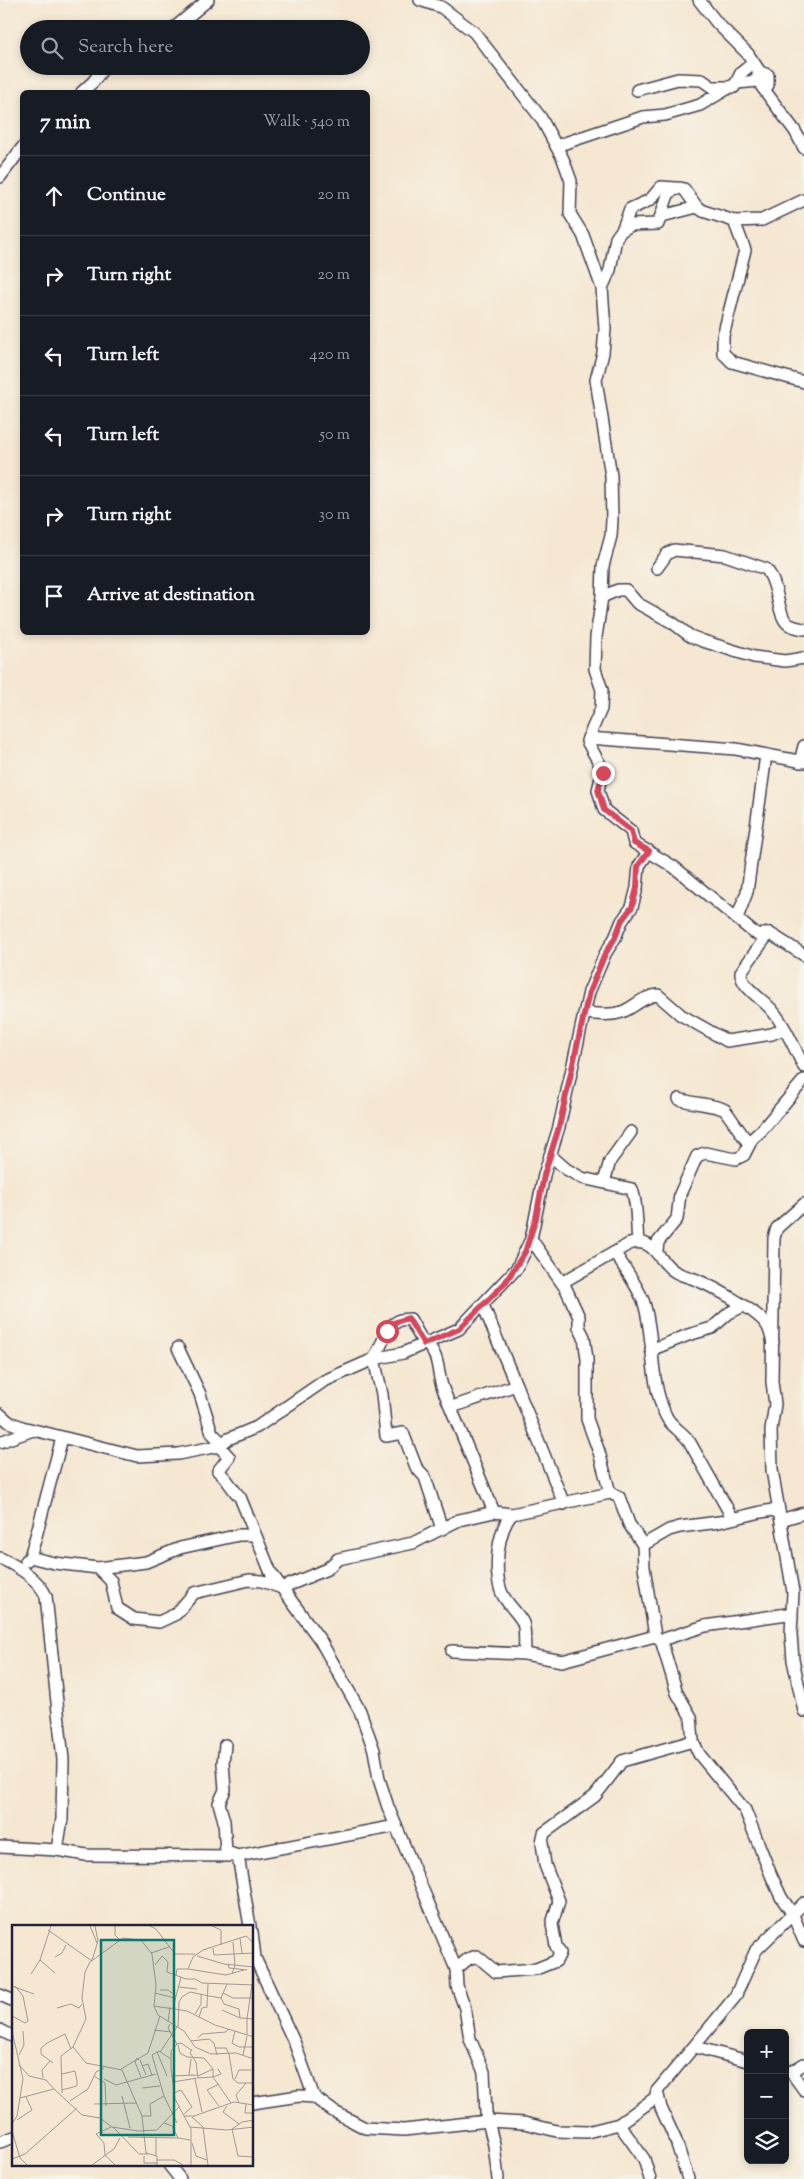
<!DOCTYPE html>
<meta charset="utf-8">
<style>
:root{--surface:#171b24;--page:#242831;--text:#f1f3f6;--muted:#9ea1a6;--line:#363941}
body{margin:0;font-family:"Sorts Mill Goudy",serif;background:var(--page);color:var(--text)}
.controls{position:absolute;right:15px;bottom:15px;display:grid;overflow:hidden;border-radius:8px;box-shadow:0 2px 8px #0003}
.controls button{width:45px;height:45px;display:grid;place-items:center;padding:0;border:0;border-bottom:1px solid var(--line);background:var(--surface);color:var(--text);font:25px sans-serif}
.stop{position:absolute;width:15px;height:15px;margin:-11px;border:4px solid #d1495b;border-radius:50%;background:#fff}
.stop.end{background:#d1495b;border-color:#fff;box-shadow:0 1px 5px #0008}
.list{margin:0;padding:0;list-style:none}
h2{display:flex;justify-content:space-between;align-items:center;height:65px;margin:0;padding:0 20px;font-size:21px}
h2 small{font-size:16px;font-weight:400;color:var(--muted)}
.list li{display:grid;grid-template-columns:32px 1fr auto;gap:15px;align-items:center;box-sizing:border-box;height:80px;padding:0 20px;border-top:1px solid var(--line)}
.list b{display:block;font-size:19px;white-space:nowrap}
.list em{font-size:16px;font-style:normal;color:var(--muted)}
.icon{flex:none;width:28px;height:28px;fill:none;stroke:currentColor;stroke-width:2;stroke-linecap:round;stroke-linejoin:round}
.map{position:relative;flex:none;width:804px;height:2179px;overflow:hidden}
.search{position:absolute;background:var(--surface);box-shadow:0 2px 8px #0003;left:20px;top:20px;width:350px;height:55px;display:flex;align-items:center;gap:12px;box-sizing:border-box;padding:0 18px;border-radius:28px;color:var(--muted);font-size:19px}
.panel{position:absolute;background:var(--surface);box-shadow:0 2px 8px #0003;left:20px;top:90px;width:350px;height:545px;border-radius:8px}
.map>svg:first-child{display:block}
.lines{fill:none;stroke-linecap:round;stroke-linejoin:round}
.minor-casing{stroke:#424052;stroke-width:14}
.minor{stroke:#fff;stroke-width:11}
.route{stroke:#d1495b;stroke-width:6}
.inset-road{fill:none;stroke:#a19896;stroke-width:1}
.view{fill:#0f766e;fill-opacity:0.15;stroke:#0f766e;stroke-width:2.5}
.inset-edge{fill:none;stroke:#22223b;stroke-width:2.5}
</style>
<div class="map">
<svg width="804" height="2179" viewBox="0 0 804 2179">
<rect width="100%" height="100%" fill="#f7f3e8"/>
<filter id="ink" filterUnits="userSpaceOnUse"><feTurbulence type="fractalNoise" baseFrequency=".02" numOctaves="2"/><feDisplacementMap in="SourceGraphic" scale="10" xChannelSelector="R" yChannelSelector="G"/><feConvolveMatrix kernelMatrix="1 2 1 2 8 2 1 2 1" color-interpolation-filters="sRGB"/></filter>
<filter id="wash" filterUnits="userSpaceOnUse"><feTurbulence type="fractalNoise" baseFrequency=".0096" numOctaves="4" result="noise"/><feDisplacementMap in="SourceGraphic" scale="20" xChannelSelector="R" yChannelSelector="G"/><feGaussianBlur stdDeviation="1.12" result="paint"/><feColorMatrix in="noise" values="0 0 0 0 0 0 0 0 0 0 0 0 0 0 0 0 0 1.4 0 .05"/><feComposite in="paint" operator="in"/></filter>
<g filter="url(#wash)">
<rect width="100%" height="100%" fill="#f5e7d2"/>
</g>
<g filter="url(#ink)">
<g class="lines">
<g class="minor-casing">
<g id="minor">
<polyline points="420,0 441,7 474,32 541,118 563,159 571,181 570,214 583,235 602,288 605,329 603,353 596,380 611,476 612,520 611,536 603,566 602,597 596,637 595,669 602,690 601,709 587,741 603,770 598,790 604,810 631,831 634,843 674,867 753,932 759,935 769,933 804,955"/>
<polyline points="699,0 717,23 748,54 760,72 768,75 768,85 762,87 795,131 804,148"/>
<polyline points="173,29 208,0"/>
<polyline points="637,90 678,79 702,80 712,87 734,87 741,73 753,63"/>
<polyline points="82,92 93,82 105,66"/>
<polyline points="556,146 643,117 665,115 700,105 737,83 758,81 758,70"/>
<polyline points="0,177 22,148"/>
<polyline points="662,216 697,207"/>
<polyline points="734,221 762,220 804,200"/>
<polyline points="623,228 630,209 650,200 661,187 676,188"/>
<polyline points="602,288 610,270 616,238 621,231 631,225 658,224 669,192 680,188 684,189 697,207 703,211 734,221 745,250 723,336 723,353 732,362 804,382"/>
<path d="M 657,568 L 667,554 L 674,550 L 725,555 L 766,569 C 779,583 777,616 788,624 C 793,627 799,628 804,629"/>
<polyline points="602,597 618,590 626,590 637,603 673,623 690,636 703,641 754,657 785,661 804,658"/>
<polyline points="588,738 736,749 804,762"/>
<polyline points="800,762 804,746"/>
<polyline points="737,918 747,892 766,755"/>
<path d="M 769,933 L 741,972 C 740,986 761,998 770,1008 C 783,1021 795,1049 804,1067"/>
<path d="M 585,1013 C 597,1014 610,1016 622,1012 C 635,1007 643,996 658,995 L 681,1015 L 727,1041 L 772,1034 L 783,1029"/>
<path d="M 679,1099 C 692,1104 715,1104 725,1110 L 749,1144"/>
<path d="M 550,1155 L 566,1169 L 582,1178 L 632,1189 C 638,1207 636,1223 638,1242"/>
<polyline points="604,1182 610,1161 631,1132"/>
<polyline points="804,1204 777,1228 774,1238 772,1382 775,1404 771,1430 772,1470 793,1592 791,1634 793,1660 804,1711"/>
<polyline points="531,1239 564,1286"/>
<polyline points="657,1250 658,1242 677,1219 680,1194 697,1156 705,1153 736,1159 744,1155 752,1139 761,1131 804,1080"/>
<path d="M 615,1253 C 624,1268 638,1286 644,1303 C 655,1340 649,1381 666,1416 C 671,1427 682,1431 689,1441 L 732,1517"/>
<polyline points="483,1305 516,1385"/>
<path d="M 773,1342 C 771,1337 770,1328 766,1324 C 756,1310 715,1288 699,1281 C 691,1277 681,1276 674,1271 C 657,1260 654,1236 629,1244 L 563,1282 L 579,1317 L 579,1327 L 584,1337 L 587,1359 L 587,1419 L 599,1452 L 610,1493 L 619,1497 L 629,1524 L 643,1545 L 644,1567 L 655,1636 L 661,1640 L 677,1693 L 691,1717 L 693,1741 L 699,1754 L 745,1810 L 771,1875 L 781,1897 L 792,1913 L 804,1941"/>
<path d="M 426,1343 C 441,1358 436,1370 443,1389 L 494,1512"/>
<polyline points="424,1344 410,1319 400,1320 390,1326 374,1359 382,1394 386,1436 403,1433 416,1467 425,1477 442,1529"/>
<polyline points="178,1348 200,1394 212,1433 222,1443"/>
<polyline points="651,1350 688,1335 712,1328 729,1313 743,1306"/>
<polyline points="452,1407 516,1385 564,1504"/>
<path d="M 0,1414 L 9,1422 L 22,1427 L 137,1456 L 178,1454 L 219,1446 L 229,1457 L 218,1471 C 228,1479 231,1488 240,1497 L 271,1573 L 320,1640 L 360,1711 L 374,1750 L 379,1779 L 388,1807 L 456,1969 L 457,1986 L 465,2008 L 470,2039 L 484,2072 L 486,2113 L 494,2145 L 498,2179"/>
<polyline points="0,1442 33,1430"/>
<polyline points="219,1446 228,1439 257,1427 324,1381 374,1359 403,1353 459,1329 517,1268 531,1239 544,1175 559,1127 589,992 605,954 615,938 622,921 632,907 637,888 639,866 649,851"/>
<path d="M 512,1514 C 497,1531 494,1570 501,1591 C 505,1603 518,1612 523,1623 C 526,1632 524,1645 525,1654"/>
<polyline points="781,1520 804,1513"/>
<polyline points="643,1545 669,1530 680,1527 719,1522 761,1512 773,1510 779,1513"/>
<polyline points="30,1557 54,1563 98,1568 111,1581 117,1608 134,1619 159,1622 176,1614 194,1593 249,1580 262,1581 282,1588 327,1569 338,1559 413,1543 459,1520 494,1512 512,1514 610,1493"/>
<path d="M 0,1558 C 17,1566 38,1578 46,1596 L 63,1760 L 62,1819 L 57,1850"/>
<polyline points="26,1561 30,1557 36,1536 62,1438"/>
<polyline points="98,1568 146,1562 180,1548 239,1535 255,1535"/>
<polyline points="661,1640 705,1626 787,1614 792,1618"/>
<polyline points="452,1651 525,1654 562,1661 655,1636"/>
<polyline points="225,1745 223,1763 225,1790 219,1803 224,1821 226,1852 238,1856 250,1926"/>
<polyline points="0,1847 57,1850 86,1855 238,1856 396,1826"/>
<polyline points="252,1932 255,1958 295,2044 314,2097"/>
<polyline points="456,1969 468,1959 477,1956 496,1972 536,1969 556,1961 560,1953 556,1946 552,1924 559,1901 545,1865 542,1842 544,1833 595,1796 622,1761 693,1741"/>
<polyline points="0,1995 14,2001"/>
<polyline points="0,2030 14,2037"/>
<polyline points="695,2047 748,2061"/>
<polyline points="785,2071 791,2072 804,2090"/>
<polyline points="791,2072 804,2064"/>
<polyline points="657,2091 661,2108 676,2141 688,2179"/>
<polyline points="252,2103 299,2096 314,2097 333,2111 365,2128 404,2130 488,2121 524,2123 557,2131 587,2132 619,2124 655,2098 657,2091 735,1997 756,1950 804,1903"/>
<polyline points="619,2124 644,2159 650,2179"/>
<polyline points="0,2142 14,2137"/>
<polyline points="169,2165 180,2179"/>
</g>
</g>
<use href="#minor" class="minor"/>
</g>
</g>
<g class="lines" filter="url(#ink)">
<polyline class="route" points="387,1331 393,1323 408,1318 424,1344 459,1329 505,1283 525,1252 536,1218 544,1175 559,1127 589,992 605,954 615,938 622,920 632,907 637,888 638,866 649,851 634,843 631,831 604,810 598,790 603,773"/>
</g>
<g transform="translate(12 1925)">
<rect width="241" height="241" fill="#f5e7d2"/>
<path class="inset-road" d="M 78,1 L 85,18M 103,1 L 103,10 L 108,15M 138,1 L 144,4 L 163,29 L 183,29M 200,1 L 209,5 L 209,20M 36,5 L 80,36M 228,13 L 230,28M 201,23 L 202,30 L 242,28M 139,28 L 157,22M 185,31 L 212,39 L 242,42M 43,32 L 50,28 L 54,20M 28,35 L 43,48M 80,35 L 86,16 L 83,1M 216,39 L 217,43 L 235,45M 143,40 L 150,31 L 156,37 L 155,47 L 174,54 L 183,54 L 190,58 L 242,60M 176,44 L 214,50 L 232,45M 19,49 L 28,35 L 39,1M 220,49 L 223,40 L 221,17M 164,50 L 165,44 L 176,44 L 181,32 L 191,25 L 234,11 L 242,18M 0,61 L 22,69M 167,62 L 185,64M 148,65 L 156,65 L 164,71M 143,68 L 163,73M 211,68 L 221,73 L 240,73M 197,71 L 209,73 L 215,59M 209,73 L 212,79 L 227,84 L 228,93 L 242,94M 142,81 L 175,86 L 203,100 L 242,112M 45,83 L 59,79 L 67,83 L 70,79M 161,83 L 169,52M 210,85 L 228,93M 183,89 L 189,79 L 189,69M 0,91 L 13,98 L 16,96 L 11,71 L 3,61M 187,92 L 190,83 L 195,82 L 196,59M 235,94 L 240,59M 156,97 L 158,82M 158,99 L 156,103 L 165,119M 166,102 L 167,77 L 170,72 L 178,67 L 197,71M 142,105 L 159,107M 0,106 L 11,154 L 5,191 L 0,199M 223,106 L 220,118 L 227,122 L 242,122M 235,110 L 235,94M 186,113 L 190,109 L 214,107 L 216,104M 179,116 L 197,114 L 202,118 L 205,130M 166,120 L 168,128 L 175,132 L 192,133 L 201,144 L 201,152 L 209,149 L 206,144M 61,122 L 74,138 L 110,145 L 130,191 L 134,228 L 145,231 L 145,240M 203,123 L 214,123 L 217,129M 180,124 L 178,128 L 184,137 L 186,153 L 201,152 L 219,178M 179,125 L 169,118 L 165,119 L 159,126 L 159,143 L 163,174 L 179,204 L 179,240M 145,127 L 155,151M 148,127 L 165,102M 217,129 L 221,154 L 226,158 L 242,158M 7,130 L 12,120 L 11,106M 231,130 L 235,111M 159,134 L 147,126 L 140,130 L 152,171 L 165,198M 127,135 L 125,133 L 123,137 L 129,152M 128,135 L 134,150M 41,138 L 29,129 L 29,123 L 35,118 L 53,109 L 59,124M 7,140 L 17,151 L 34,155 L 42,164M 130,141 L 136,139 L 140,150M 109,144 L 136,128 L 148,91M 177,150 L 179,134M 82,151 L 93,158 L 94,181M 159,151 L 185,150M 186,151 L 201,144M 31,153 L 30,145 L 38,136M 92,154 L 104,160 L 144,149M 183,154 L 190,187M 223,154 L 227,145 L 239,145M 161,157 L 185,153M 130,163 L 148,161M 50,165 L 65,161 L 65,156 L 63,146 L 50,149M 50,168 L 49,131 L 61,122 L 74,94 L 70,73 L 73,47 L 78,37 L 111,13 L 129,15 L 140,29 L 144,60 L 142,81 L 146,90 L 172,106 L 183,122 L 199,129 L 224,128 L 242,134M 162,168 L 169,165 L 180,182 L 171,190M 110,171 L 118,203M 8,173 L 42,164 L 70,190 L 88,193 L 100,202 L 126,206 L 145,205 L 167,182M 58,176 L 76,164 L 84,147 L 92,143M 227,178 L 224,170 L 234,158M 82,179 L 125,178M 234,179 L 233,188 L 242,188M 207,181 L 195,165 L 207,159M 215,181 L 211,187 L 227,199M 130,191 L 139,191 L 138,179 L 152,171M 172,191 L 182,191 L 222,177 L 242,180M 180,192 L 191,202 L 196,240M 5,195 L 20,185 L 14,172M 242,195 L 230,197 L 220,204 L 226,231 L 242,232M 152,198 L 160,201 L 166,213 L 178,215M 101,202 L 127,229 L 136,229M 178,202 L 215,205 L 242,202M 0,206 L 8,233 L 15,240M 84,209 L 92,218 L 93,230 L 103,240M 84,209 L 99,202M 116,212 L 166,213M 144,212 L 144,230M 180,218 L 184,231 L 195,235M 132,231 L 132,238 L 145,238M 0,234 L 13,229 L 65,183M 145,235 L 162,235 L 171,240M 80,240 L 102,224 L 108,213"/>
<path class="view" d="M 89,15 L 162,15 L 162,210 L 89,210 Z"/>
<rect width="241" height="241" class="inset-edge"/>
</g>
</svg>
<div class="controls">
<button>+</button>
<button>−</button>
<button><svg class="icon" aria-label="layers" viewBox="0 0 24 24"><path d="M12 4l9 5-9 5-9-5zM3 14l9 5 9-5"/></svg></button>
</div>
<div class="stop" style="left:387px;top:1331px"></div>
<div class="stop end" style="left:603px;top:773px"></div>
<div class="search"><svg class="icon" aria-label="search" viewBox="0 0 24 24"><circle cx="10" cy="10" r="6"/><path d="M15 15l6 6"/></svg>Search here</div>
<section class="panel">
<h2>7 min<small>Walk · 540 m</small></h2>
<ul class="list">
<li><svg class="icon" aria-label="ahead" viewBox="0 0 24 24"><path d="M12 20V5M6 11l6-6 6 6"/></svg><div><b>Continue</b></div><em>20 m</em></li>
<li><svg class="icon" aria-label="right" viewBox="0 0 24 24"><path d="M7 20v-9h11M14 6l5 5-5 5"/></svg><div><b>Turn right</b></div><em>20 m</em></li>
<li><svg class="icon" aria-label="left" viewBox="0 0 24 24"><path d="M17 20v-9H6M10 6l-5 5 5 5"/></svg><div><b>Turn left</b></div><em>420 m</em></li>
<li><svg class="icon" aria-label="left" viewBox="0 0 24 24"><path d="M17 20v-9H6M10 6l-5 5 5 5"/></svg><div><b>Turn left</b></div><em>50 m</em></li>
<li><svg class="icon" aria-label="right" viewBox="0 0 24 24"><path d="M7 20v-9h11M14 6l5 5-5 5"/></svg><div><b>Turn right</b></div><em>30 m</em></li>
<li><svg class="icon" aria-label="arrive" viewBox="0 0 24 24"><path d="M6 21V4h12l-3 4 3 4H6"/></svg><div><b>Arrive at destination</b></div></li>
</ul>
</section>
</div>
